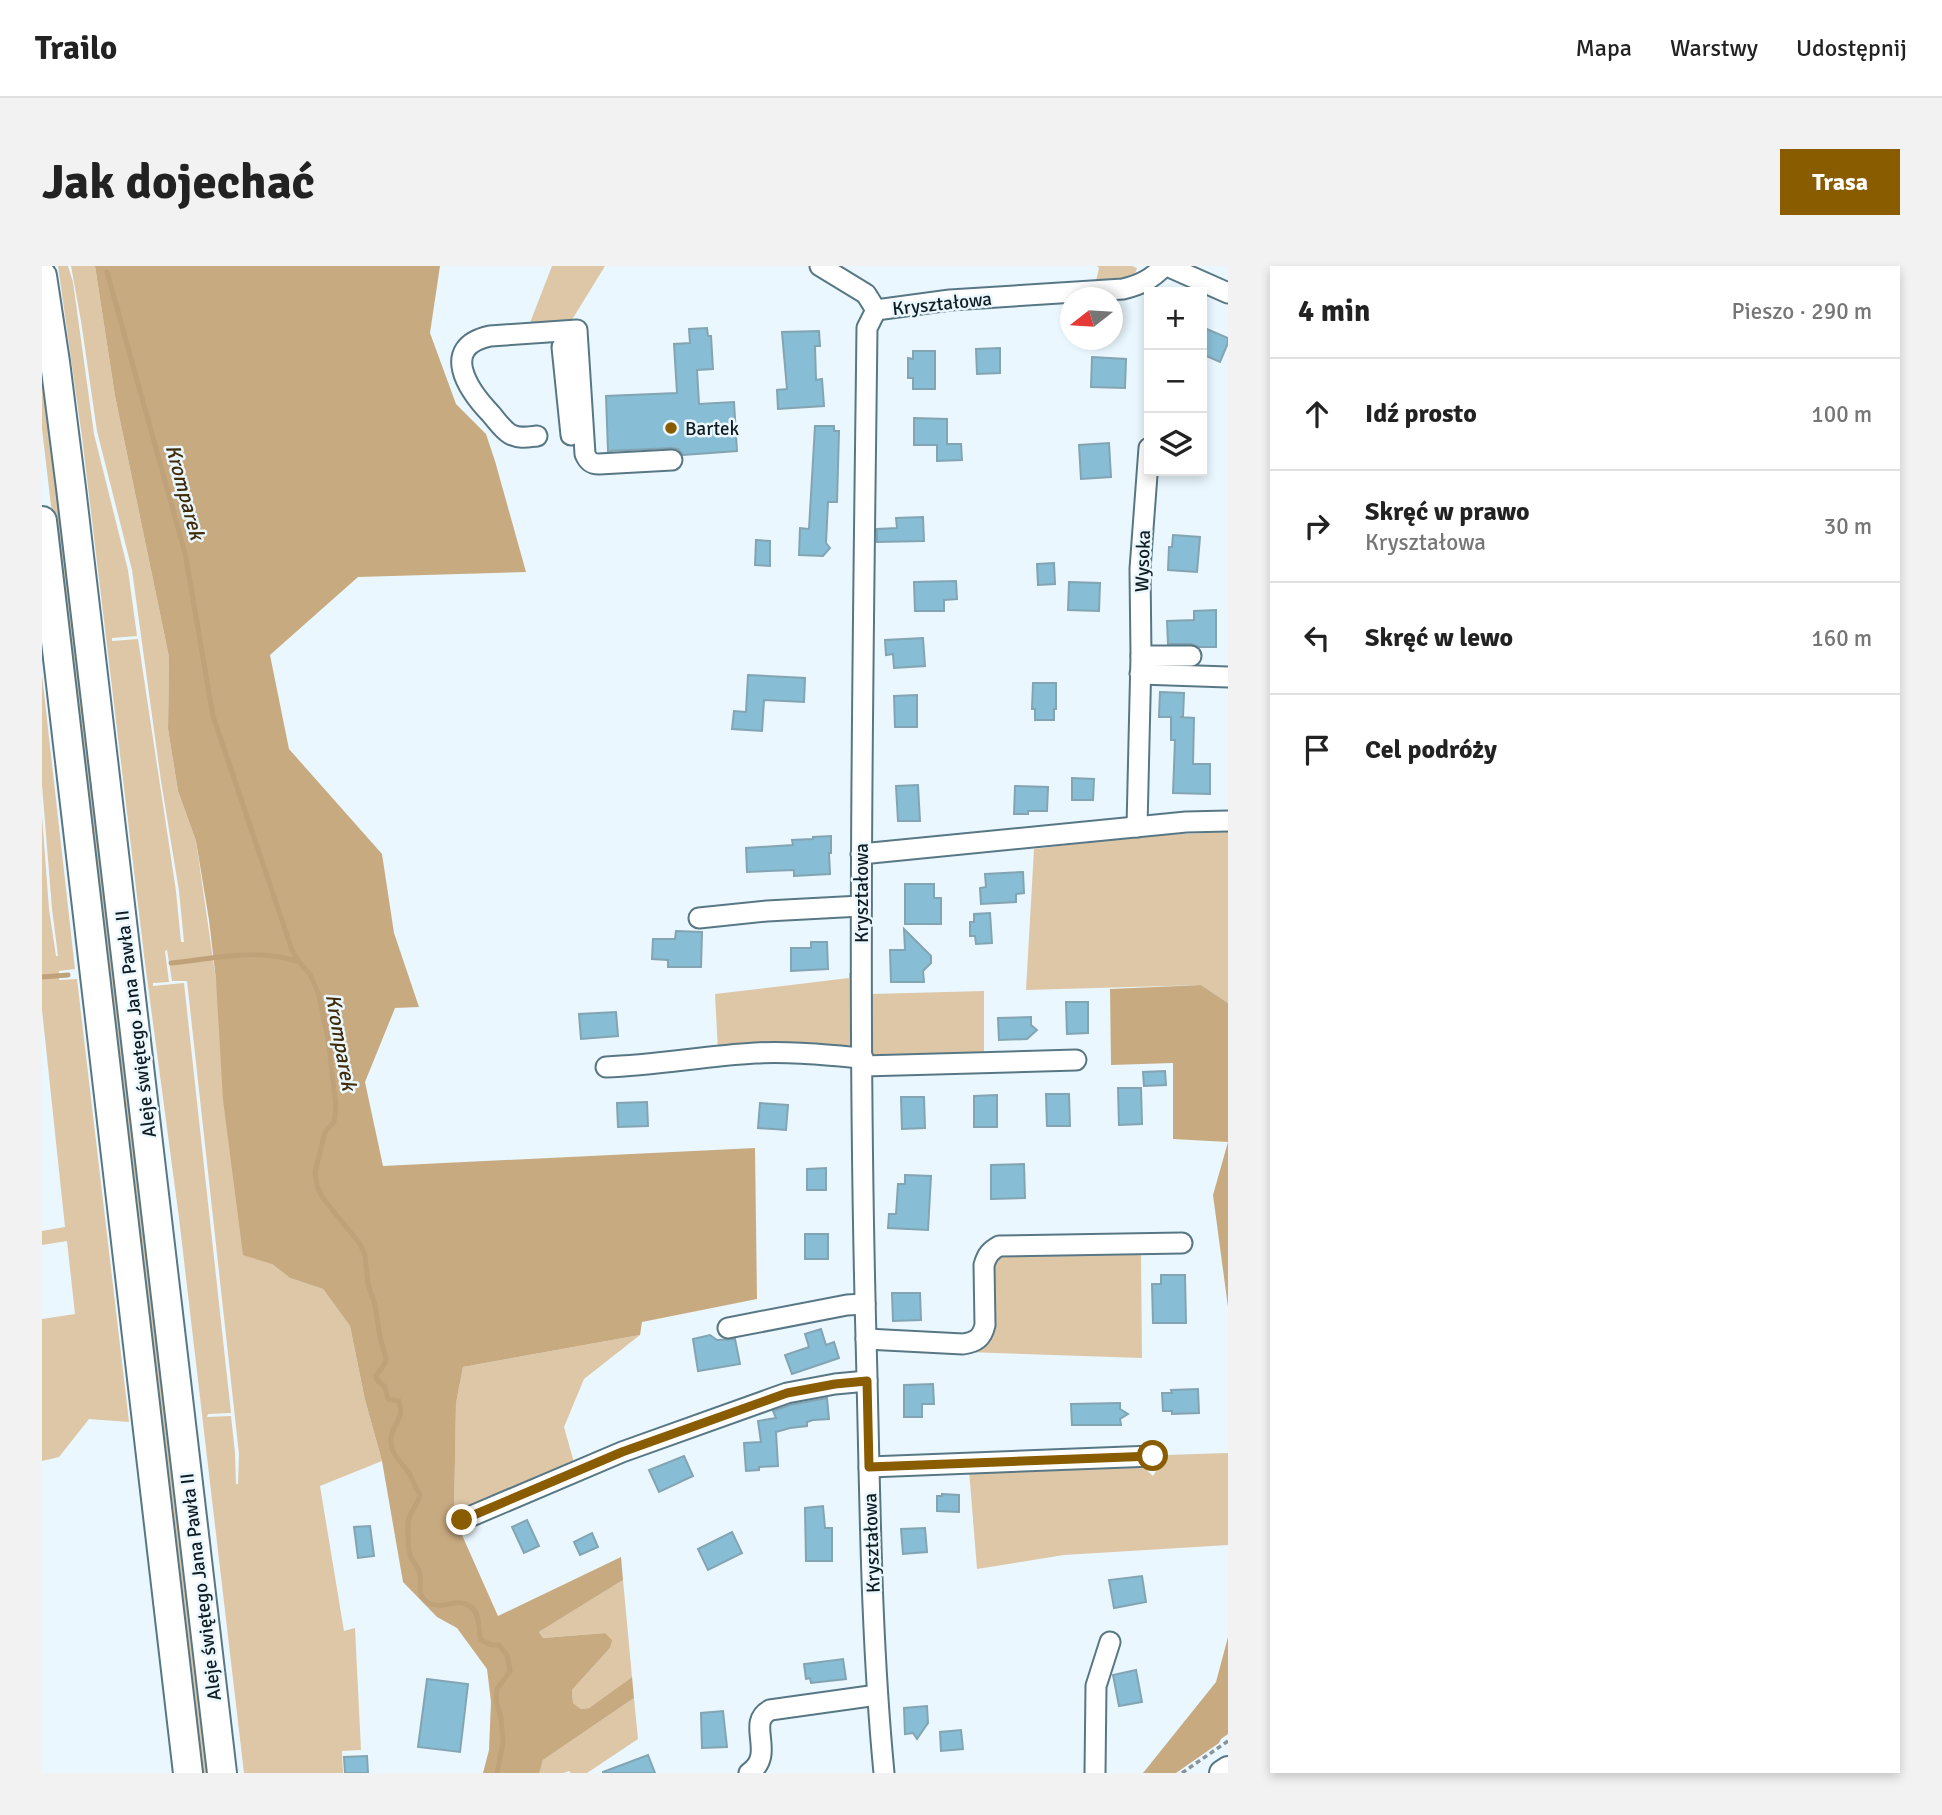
<!DOCTYPE html>
<html lang="pl">
<meta charset="utf-8">
<style>
:root{--surface:#fff;--page:#f2f2f2;--text:#222;--muted:#767676;--line:#e0e0e0;--accent:#8a5c00}
body{margin:0;font-family:Signika,sans-serif;background:var(--page);color:var(--text)}
.controls{position:absolute;right:21px;top:21px;display:grid;overflow:hidden;border-radius:0px;box-shadow:0 4px 10px #0003}
.controls button{width:63px;height:63px;display:grid;place-items:center;padding:0;border:0;border-bottom:2px solid var(--line);background:var(--surface);color:var(--text);font:35px sans-serif}
.compass{position:absolute;left:1018px;top:21px;width:63px;height:63px;border-radius:50%;background:var(--surface);box-shadow:0 4px 10px #0003;rotate:253deg}
.stop{position:absolute;width:21px;height:21px;margin:-16px;border:5px solid #8a5c00;border-radius:50%;background:#fff}
.stop.end{background:#8a5c00;border-color:#fff;box-shadow:0 2px 7px #0008}
.list{margin:0;padding:0;list-style:none}
h2{display:flex;justify-content:space-between;align-items:center;height:91px;margin:0;padding:0 28px;font-size:30px}
h2 small{font-size:23px;font-weight:400;color:var(--muted)}
.list li{display:grid;grid-template-columns:46px 1fr auto;gap:21px;align-items:center;box-sizing:border-box;height:112px;padding:0 28px;border-top:2px solid var(--line)}
.list b{display:block;font-size:26px;white-space:nowrap}
.list p{margin:0;font-size:23px;white-space:nowrap;color:var(--muted)}
.list em{font-size:23px;font-style:normal;color:var(--muted)}
.icon{flex:none;width:38px;height:38px;fill:none;stroke:currentColor;stroke-width:2;stroke-linecap:round;stroke-linejoin:round}
.map{position:relative;flex:none;width:1186px;height:1507px;overflow:hidden;border-radius:0px}
header{display:flex;align-items:center;gap:42px;box-sizing:border-box;height:98px;padding:0 35px;background:var(--surface);border-bottom:2px solid var(--line)}
header strong{font-size:33px}
nav{display:flex;gap:38px;margin-inline-start:auto;font-size:24px}
.intro{display:flex;align-items:center;justify-content:space-between;box-sizing:border-box;height:168px;padding:0 42px}
h1{margin:0;font-size:49px}
.button{padding:18px 32px;border-radius:0px;background:var(--accent);color:#fff;font-size:24px;font-weight:700}
main{display:flex;gap:42px;padding:0 42px}
aside{flex:1;background:var(--surface);border-radius:0px;box-shadow:0 4px 10px #0003}
.map>svg:first-child{display:block}
.green{fill:#dec7a7;fill-rule:evenodd}
.forest{fill:#c8aa81}
.lines{fill:none;stroke-linecap:round;stroke-linejoin:round}
.stream{stroke:#bfa279;stroke-width:5}
.building{fill:#88bed5;stroke:#83a4b2;stroke-width:2}
.minor-casing{stroke:#587785;stroke-width:23}
.major-casing{stroke:#587785;stroke-width:28}
.highway-casing{stroke:#587785;stroke-width:32}
.path{stroke:#87949a;stroke-width:3.5;stroke-dasharray:5 3.5;stroke-linecap:butt}
.minor{stroke:#fff;stroke-width:19}
.major{stroke:#fff;stroke-width:24}
.highway{stroke:#fff;stroke-width:28}
.route{stroke:#8a5c00;stroke-width:9}
.poi-dot{fill:#8a5c00;stroke:#eaf7fe;stroke-width:2.5}
.labels{text-anchor:middle;stroke-width:5;stroke-linejoin:round;paint-order:stroke}
.street-label{font-size:19px;fill:#0f1c21;stroke:#eaf7fe}
.poi-label{font-size:19px;fill:#0f1c21;stroke:#eaf7fe;text-anchor:start}
.water-label{font-size:21px;font-style:italic;fill:#402b08;stroke:#eaf7fe}
</style>
<header>
<strong>Trailo</strong>
<nav><a>Mapa</a><a>Warstwy</a><a>Udostępnij</a></nav>
</header>
<div class="intro"><h1>Jak dojechać</h1><a class="button">Trasa</a></div>
<main>
<div class="map">
<svg width="1186" height="1507" viewBox="0 0 1186 1507">
<rect width="100%" height="100%" fill="#eaf7fe"/>
<g class="green">
<path d="M 16,0 L 26,0 L 31,16 L 52,168 L 86,304 L 95,370 L 70,372 L 70,375 L 96,373 L 134,625 L 139,676 L 142,676 L 137,625 L 119,515 L 90,304 L 55,165 L 39,55 L 29,0 L 53,0 L 73,130 L 127,391 L 126,463 L 136,525 L 154,575 L 174,714 L 230,998 L 248,1012 L 281,1023 L 308,1060 L 323,1134 L 340,1195 L 278,1220 L 302,1365 L 313,1362 L 319,1484 L 300,1485 L 301,1507 L 202,1507 L 137,952 L 103,697 L 40,171 ZM 125,684 L 130,715 L 145,715 L 197,1188 L 196,1218 L 194,1218 L 193,1187 L 189,1150 L 165,1151 L 166,1148 L 189,1147 L 142,717 L 111,720 L 111,717 L 127,716 L 123,685 Z"/>
<polygon points="510,0 563,0 528,57 486,62"/>
<path d="M 1055,0 L 1090,0 L 1095,2 C 1091,19 1067,15 1054,15 L 1057,2 Z"/>
<polygon points="0,95 7,158 167,1507 158,1507 0,163"/>
<polygon points="0,409 33,703 17,705 17,714 35,713 87,1156 47,1153 17,1191 0,1195 0,1053 33,1048 25,975 0,979 0,965 23,961 0,744 0,550 7,643 14,690 16,690 10,643 0,519"/>
<polygon points="1186,566 1186,737 1159,719 984,724 992,583 1097,570"/>
<polygon points="831,659 830,728 942,725 942,790 829,794 827,663"/>
<polygon points="807,707 812,707 814,784 676,785 673,728 807,712"/>
<polygon points="1099,985 1100,1092 833,1083 837,1079 931,1081 947,1000 953,989"/>
<polygon points="598,1069 542,1113 522,1161 533,1200 412,1251 414,1136 421,1101"/>
<polygon points="1186,1187 1186,1279 1022,1289 935,1303 927,1204 845,1206 837,1215 838,1264 835,1260 835,1213 838,1208 850,1203 1091,1195 1097,1197 1111,1210 1124,1189"/>
<polygon points="581,1314 590,1411 547,1442 539,1443 531,1437 530,1424 568,1382 563,1367 501,1372 497,1366"/>
<polygon points="592,1432 596,1473 545,1507 529,1507 527,1505 522,1507 496,1507 501,1494"/>
</g>
<g class="forest">
<polygon points="53,0 398,0 388,67 414,138 444,168 453,195 484,306 316,311 228,389 247,483 340,588 352,667 377,741 353,742 323,816 341,900 713,882 715,1033 600,1056 598,1069 421,1101 414,1137 412,1251 456,1350 579,1291 581,1314 497,1366 501,1372 563,1367 570,1374 568,1382 530,1424 531,1437 539,1443 547,1442 590,1411 592,1432 501,1494 497,1507 441,1507 447,1484 449,1436 445,1403 415,1362 395,1351 361,1316 340,1195 323,1134 308,1060 281,1023 248,1012 230,998 201,989 181,834 174,714 167,654 154,575 136,525 126,463 127,391 73,130"/>
<polygon points="1159,719 1186,737 1186,1041 1171,929 1186,876 1131,873 1131,797 1069,799 1068,723"/>
<polygon points="1186,1371 1186,1468 1179,1473 1177,1477 1134,1507 1101,1507 1174,1416"/>
</g>
<g class="lines">
<g class="stream">
<path d="M 65,6 L 143,287 L 171,450 L 250,684 L 257,696 L 268,708 L 277,729 L 286,773 L 294,841 L 292,856 L 283,866 L 273,906 L 275,920 L 280,931 L 318,978 L 323,989 L 326,1018 L 333,1039 L 338,1071 L 344,1092 L 343,1097 L 334,1110 L 335,1114 L 343,1121 L 346,1133 L 357,1135 C 363,1153 350,1158 349,1173 C 347,1191 365,1199 370,1213 C 373,1219 373,1222 378,1228 C 377,1239 366,1246 366,1258 C 366,1268 365,1281 369,1291 C 371,1296 375,1300 377,1305 C 382,1316 371,1330 389,1338 C 404,1344 418,1329 431,1343 C 438,1349 436,1364 439,1374 L 449,1379 L 457,1379 L 465,1389 L 468,1405 L 455,1423 L 454,1435 L 459,1452 L 461,1477 L 455,1507"/>
<path d="M 129,697 C 171,693 216,681 257,696"/>
<polyline points="0,711 26,709"/>
</g>
</g>
<g class="building">
<polygon points="1160,61 1186,72 1186,77 1178,96 1160,88"/>
<polygon points="665,62 666,70 669,70 671,103 655,104 657,138 692,136 695,185 641,189 636,183 629,182 566,185 564,130 635,127 632,78 648,77 647,63"/>
<polygon points="777,65 778,80 773,80 774,114 780,113 782,140 736,143 735,124 745,123 740,66"/>
<polygon points="958,82 958,107 935,108 934,83"/>
<polygon points="871,85 893,85 893,123 871,123 871,112 866,112 866,92 871,93"/>
<polygon points="1050,91 1084,93 1083,122 1049,121"/>
<polygon points="872,152 905,153 905,178 919,178 920,194 895,195 895,179 872,179"/>
<polygon points="773,160 792,160 792,165 797,165 795,236 786,236 784,277 788,282 781,290 757,289 758,262 767,263"/>
<polygon points="1067,177 1069,211 1039,213 1037,179"/>
<polygon points="881,251 882,275 835,276 835,263 855,262 854,252"/>
<polygon points="1131,269 1158,271 1155,306 1126,304 1127,281 1130,281"/>
<polygon points="714,274 728,275 728,300 713,299"/>
<polygon points="1012,297 1013,318 996,319 995,298"/>
<polygon points="914,315 915,333 902,334 902,345 873,345 872,316"/>
<polygon points="1027,316 1058,317 1057,345 1026,344"/>
<polygon points="1174,344 1174,381 1157,381 1149,378 1126,378 1125,355 1152,354 1152,345"/>
<polygon points="881,372 883,400 852,402 851,388 844,389 843,374"/>
<polygon points="706,409 763,412 762,436 722,434 720,465 690,463 692,445 704,446"/>
<polygon points="991,417 1014,417 1014,443 1012,443 1012,454 993,454 993,443 990,443"/>
<polygon points="1118,426 1142,427 1141,451 1138,451 1152,452 1151,498 1168,498 1168,528 1131,527 1133,474 1129,474 1129,451 1117,451"/>
<polygon points="875,429 875,461 853,461 852,430"/>
<polygon points="1030,512 1052,513 1051,534 1030,534"/>
<polygon points="876,519 878,555 856,555 854,520"/>
<polygon points="973,520 1006,521 1005,545 986,545 986,548 972,548"/>
<polygon points="789,570 789,587 787,587 788,608 752,610 752,604 705,606 704,582 751,579 750,574 771,573 771,571"/>
<polygon points="981,606 982,627 974,628 974,636 939,638 938,622 944,621 943,608"/>
<polygon points="863,618 892,618 892,632 899,632 899,658 863,658"/>
<polygon points="948,647 950,677 934,678 933,670 928,670 928,656 932,656 932,648"/>
<polygon points="862,663 889,690 889,697 881,705 882,716 849,716 848,684 863,684"/>
<polygon points="634,665 660,666 659,701 626,701 626,694 610,693 611,673 633,673"/>
<polygon points="769,676 785,676 786,703 749,705 749,682 769,682"/>
<polygon points="1024,736 1046,736 1046,767 1025,768"/>
<polygon points="574,746 576,770 539,773 537,748"/>
<polygon points="989,751 989,759 995,764 985,773 957,774 956,752"/>
<polygon points="1123,805 1124,819 1102,820 1101,806"/>
<polygon points="1076,822 1099,822 1100,858 1077,859"/>
<polygon points="1004,828 1027,828 1028,860 1005,860"/>
<polygon points="955,829 955,861 932,861 932,830"/>
<polygon points="859,831 882,831 883,862 860,863"/>
<polygon points="605,836 606,860 576,861 575,837"/>
<polygon points="718,837 746,839 744,864 716,862"/>
<polygon points="982,898 983,932 949,933 949,899"/>
<polygon points="784,902 784,924 765,924 765,903"/>
<polygon points="863,909 889,910 886,964 846,962 847,948 854,948 856,918 863,918"/>
<rect x="763" y="968" width="23" height="25"/>
<polygon points="1119,1009 1143,1009 1144,1057 1111,1057 1110,1018 1119,1018"/>
<polygon points="850,1027 878,1027 879,1054 851,1055"/>
<polygon points="779,1063 784,1079 792,1076 797,1092 750,1108 743,1089 767,1081 763,1068"/>
<polygon points="668,1069 675,1074 693,1073 698,1098 656,1105 651,1073"/>
<polygon points="891,1118 892,1138 880,1138 880,1151 862,1151 862,1119"/>
<polygon points="1156,1123 1157,1147 1130,1148 1130,1145 1121,1145 1120,1127 1130,1127 1129,1124"/>
<polygon points="785,1132 787,1153 771,1154 765,1156 765,1160 748,1162 734,1166 736,1200 717,1201 717,1204 704,1205 702,1177 719,1176 716,1155 734,1152 731,1145 748,1139"/>
<polygon points="1078,1137 1078,1143 1086,1148 1078,1153 1079,1159 1030,1159 1029,1138"/>
<polygon points="642,1190 651,1210 617,1226 607,1204"/>
<polygon points="900,1228 917,1229 917,1246 895,1245 895,1230 900,1230"/>
<polygon points="781,1240 783,1262 790,1262 790,1295 764,1295 763,1242"/>
<polygon points="485,1254 497,1280 482,1287 470,1261"/>
<polygon points="328,1260 332,1290 316,1292 312,1261"/>
<polygon points="883,1262 885,1286 861,1288 859,1263"/>
<polygon points="690,1266 700,1287 666,1304 656,1283"/>
<polygon points="550,1267 556,1281 538,1289 532,1276"/>
<polygon points="1100,1310 1104,1336 1072,1342 1067,1314"/>
<polygon points="801,1393 804,1413 769,1417 768,1412 764,1413 762,1398"/>
<polygon points="1094,1404 1100,1436 1077,1440 1071,1409"/>
<polygon points="385,1413 426,1418 418,1486 376,1481"/>
<polygon points="885,1440 886,1457 875,1473 871,1467 863,1468 862,1442"/>
<polygon points="681,1445 685,1481 660,1482 659,1447"/>
<polygon points="919,1464 921,1483 899,1485 898,1466"/>
<polygon points="606,1489 613,1507 561,1507 561,1506"/>
<polygon points="325,1490 326,1507 303,1507 302,1491"/>
</g>
<g class="lines">
<g class="minor-casing">
<g id="minor">
<polyline points="778,0 824,28 834,44"/>
<polyline points="1125,0 1186,27"/>
<path d="M 834,44 L 825,62 C 821,399 815,735 824,1072 C 828,1217 828,1362 842,1507"/>
<path d="M 834,44 L 908,34 L 1081,23 C 1098,19 1110,13 1122,0"/>
<polyline points="520,81 529,169"/>
<path d="M 495,170 C 486,171 477,173 468,168 C 461,164 455,155 449,148 C 426,124 397,81 448,70 L 535,64 L 543,188 C 546,195 549,198 557,198 L 630,194"/>
<polyline points="1099,390 1149,390"/>
<polyline points="1098,408 1186,411"/>
<polyline points="1095,561 1099,390 1098,303 1107,182"/>
<polyline points="819,588 1144,556 1186,555"/>
<polyline points="657,652 725,645 819,640"/>
<polyline points="821,800 1034,794"/>
<path d="M 564,801 C 614,799 663,790 713,787 C 749,785 785,789 821,792"/>
<polyline points="686,1062 805,1039 823,1038"/>
<path d="M 824,1073 L 921,1078 C 934,1076 940,1072 943,1059 L 942,999 C 945,989 948,985 957,980 L 1140,977"/>
<polyline points="827,1201 1111,1190"/>
<polyline points="420,1254 580,1186 745,1127 793,1118 825,1115"/>
<path d="M 707,1507 C 735,1488 703,1457 728,1444 L 835,1429"/>
<polyline points="1053,1507 1054,1420 1068,1376"/>
</g>
</g>
<g class="major-casing">
<polyline id="major" points="1180,1507 1186,1503"/>
</g>
<g class="highway-casing">
<g id="highway">
<polyline points="0,10 13,96 29,222 180,1507"/>
<polyline points="0,255 146,1507"/>
</g>
</g>
<polyline class="path" points="1140,1507 1186,1475"/>
<use href="#minor" class="minor"/>
<use href="#major" class="major"/>
<use href="#highway" class="highway"/>
</g>
<g class="lines">
<polyline class="route" points="420,1254 580,1186 745,1127 793,1118 825,1115 827,1201 1111,1190"/>
</g>
<circle class="poi-dot" cx="629" cy="162" r="7"/>
<g class="labels">
<g class="street-label">
<text transform="translate(900 37) rotate(-6)" y="7">Kryształowa</text>
<text transform="translate(1100 295) rotate(-88)" y="7">Wysoka</text>
<text transform="translate(819 627) rotate(-90)" y="7">Kryształowa</text>
<text transform="translate(93 758) rotate(-97)" y="7">Aleje świętego Jana Pawła II</text>
<text transform="translate(829 1277) rotate(-92)" y="7">Kryształowa</text>
<text transform="translate(158 1321) rotate(-97)" y="7">Aleje świętego Jana Pawła II</text>
</g>
<g class="poi-label">
<text x="643" y="169">Bartek</text>
</g>
<g class="water-label">
<text transform="translate(143 226) rotate(75)" y="7">Kromparek</text>
<text transform="translate(299 776) rotate(80)" y="7">Kromparek</text>
</g>
</g>
</svg>
<div class="controls">
<button>+</button>
<button>−</button>
<button><svg class="icon" aria-label="layers" viewBox="0 0 24 24"><path d="M12 4l9 5-9 5-9-5zM3 14l9 5 9-5"/></svg></button>
</div>
<svg class="compass" viewBox="-18 -18 36 36"><path d="M0-13l5 13h-10z" fill="#e53935"/><path d="M0 13l5-13h-10z" fill="#767676"/></svg>
<div class="stop" style="left:1111px;top:1190px"></div>
<div class="stop end" style="left:420px;top:1254px"></div>
</div>
<aside>
<h2>4 min<small>Pieszo · 290 m</small></h2>
<ul class="list">
<li><svg class="icon" aria-label="ahead" viewBox="0 0 24 24"><path d="M12 20V5M6 11l6-6 6 6"/></svg><div><b>Idź prosto</b></div><em>100 m</em></li>
<li><svg class="icon" aria-label="right" viewBox="0 0 24 24"><path d="M7 20v-9h11M14 6l5 5-5 5"/></svg><div><b>Skręć w prawo</b><p>Kryształowa</p></div><em>30 m</em></li>
<li><svg class="icon" aria-label="left" viewBox="0 0 24 24"><path d="M17 20v-9H6M10 6l-5 5 5 5"/></svg><div><b>Skręć w lewo</b></div><em>160 m</em></li>
<li><svg class="icon" aria-label="arrive" viewBox="0 0 24 24"><path d="M6 21V4h12l-3 4 3 4H6"/></svg><div><b>Cel podróży</b></div></li>
</ul>
</aside>
</main>
